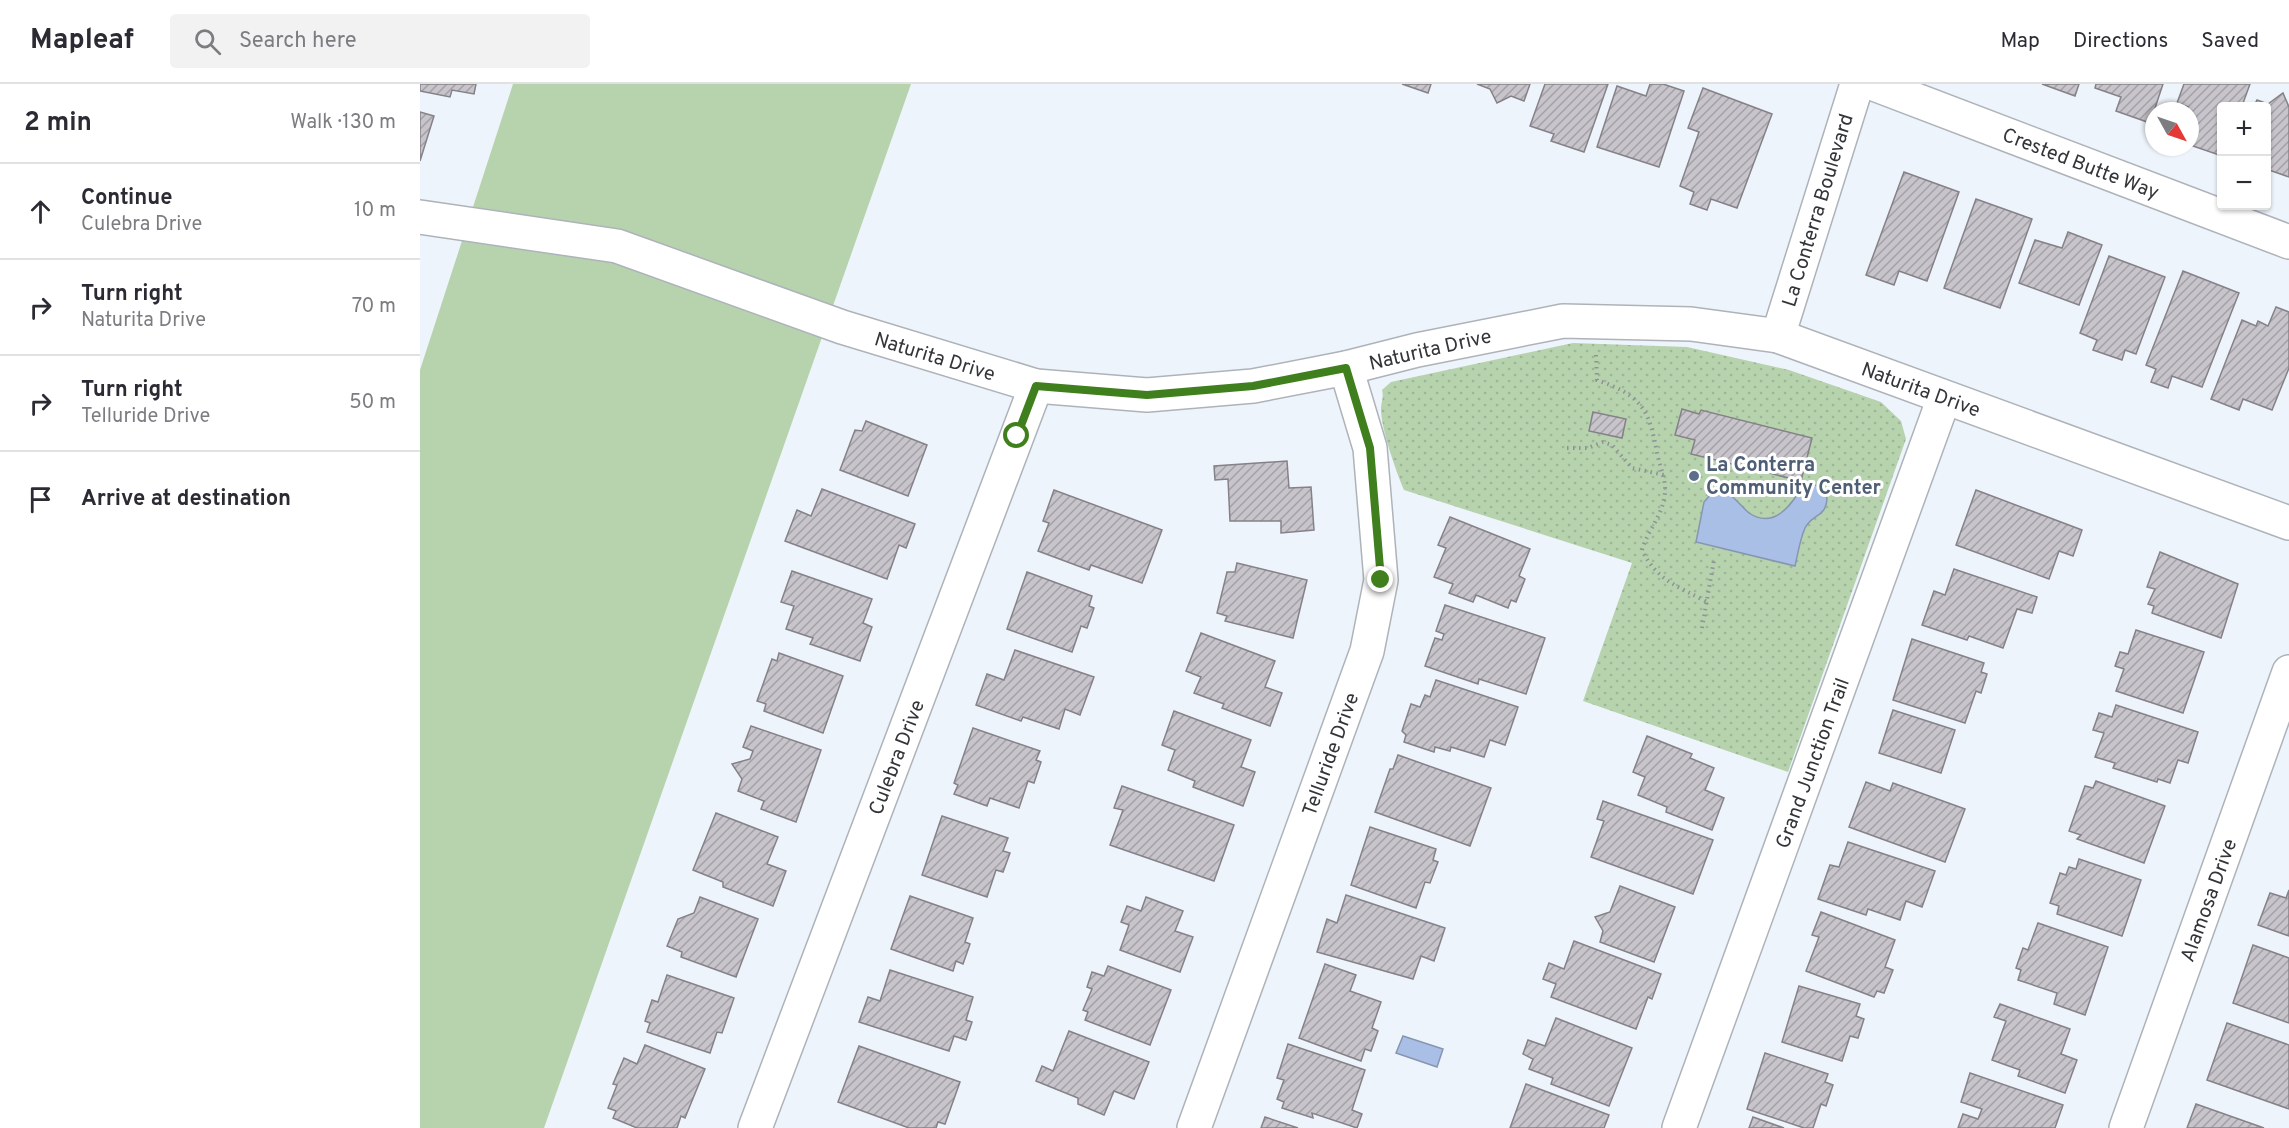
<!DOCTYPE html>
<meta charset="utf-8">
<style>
:root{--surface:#fff;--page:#f2f2f3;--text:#2b2b33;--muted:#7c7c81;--line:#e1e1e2}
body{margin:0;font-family:Overpass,sans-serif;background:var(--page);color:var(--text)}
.controls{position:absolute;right:18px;top:18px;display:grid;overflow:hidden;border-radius:6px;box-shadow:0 2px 4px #0004}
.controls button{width:54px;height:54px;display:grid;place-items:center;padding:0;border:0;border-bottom:2px solid var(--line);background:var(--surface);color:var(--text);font:30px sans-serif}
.compass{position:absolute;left:1725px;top:18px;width:54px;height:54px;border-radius:50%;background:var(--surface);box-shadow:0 2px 4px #0004;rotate:130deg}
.stop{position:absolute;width:18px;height:18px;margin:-14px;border:4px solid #407f1e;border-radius:50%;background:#fff}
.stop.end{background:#407f1e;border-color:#fff;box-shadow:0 2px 6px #0008}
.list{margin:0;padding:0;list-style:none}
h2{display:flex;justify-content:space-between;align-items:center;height:78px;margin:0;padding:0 24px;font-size:26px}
h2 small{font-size:20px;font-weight:400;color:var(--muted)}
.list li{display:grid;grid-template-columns:39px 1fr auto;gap:18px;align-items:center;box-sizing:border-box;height:96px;padding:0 24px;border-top:2px solid var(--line)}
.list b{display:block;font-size:22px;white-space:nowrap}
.list p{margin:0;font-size:20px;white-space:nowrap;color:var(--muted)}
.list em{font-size:20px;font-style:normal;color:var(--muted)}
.icon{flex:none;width:33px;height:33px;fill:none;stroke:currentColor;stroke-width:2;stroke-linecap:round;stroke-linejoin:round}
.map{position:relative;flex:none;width:1869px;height:1044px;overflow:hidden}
header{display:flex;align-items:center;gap:36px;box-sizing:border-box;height:84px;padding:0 30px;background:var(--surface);border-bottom:2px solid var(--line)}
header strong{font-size:28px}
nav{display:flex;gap:33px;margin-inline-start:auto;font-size:21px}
.search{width:420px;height:54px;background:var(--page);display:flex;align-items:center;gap:15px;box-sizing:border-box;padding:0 21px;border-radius:6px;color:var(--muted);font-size:22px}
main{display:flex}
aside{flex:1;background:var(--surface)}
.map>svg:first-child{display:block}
.grass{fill:#b6d3ae}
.park{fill:url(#park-dots)}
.water{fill:#aabfe5;stroke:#8696b1;stroke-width:1.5}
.building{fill:url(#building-hatch);stroke:#858188;stroke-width:1.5}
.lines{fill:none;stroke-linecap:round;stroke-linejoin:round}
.minor-casing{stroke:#aeb3ba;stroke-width:36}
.path{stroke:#8e9297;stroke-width:4;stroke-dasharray:1.5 4.5;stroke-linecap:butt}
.minor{stroke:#fff;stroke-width:33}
.route{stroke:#407f1e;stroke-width:8}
.service-dot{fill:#5c6f8a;stroke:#fff;stroke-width:2}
.labels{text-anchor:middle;stroke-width:6;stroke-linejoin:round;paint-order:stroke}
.street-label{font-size:20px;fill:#333538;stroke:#fff}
.service-label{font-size:20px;font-weight:bold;fill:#4e5e75;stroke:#fff;text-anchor:start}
</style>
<header>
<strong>Mapleaf</strong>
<div class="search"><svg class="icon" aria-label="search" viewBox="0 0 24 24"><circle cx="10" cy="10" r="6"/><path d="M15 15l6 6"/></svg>Search here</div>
<nav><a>Map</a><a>Directions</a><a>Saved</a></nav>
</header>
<main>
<aside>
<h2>2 min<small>Walk · 130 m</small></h2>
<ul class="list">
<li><svg class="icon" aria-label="ahead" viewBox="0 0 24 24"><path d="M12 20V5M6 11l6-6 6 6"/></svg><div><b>Continue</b><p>Culebra Drive</p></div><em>10 m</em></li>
<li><svg class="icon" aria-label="right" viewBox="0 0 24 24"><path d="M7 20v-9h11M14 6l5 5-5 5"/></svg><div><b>Turn right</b><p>Naturita Drive</p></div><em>70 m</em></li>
<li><svg class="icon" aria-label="right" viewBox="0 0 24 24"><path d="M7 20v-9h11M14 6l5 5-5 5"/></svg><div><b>Turn right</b><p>Telluride Drive</p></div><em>50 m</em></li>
<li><svg class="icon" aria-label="arrive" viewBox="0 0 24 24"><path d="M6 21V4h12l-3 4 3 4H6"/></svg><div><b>Arrive at destination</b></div></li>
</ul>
</aside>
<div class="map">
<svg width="1869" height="1044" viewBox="0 0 1869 1044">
<defs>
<pattern id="park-dots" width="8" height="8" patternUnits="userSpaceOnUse" patternTransform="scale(1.5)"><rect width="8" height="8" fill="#b6d3ae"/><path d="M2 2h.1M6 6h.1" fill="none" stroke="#9db696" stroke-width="1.8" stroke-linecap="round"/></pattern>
<pattern id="building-hatch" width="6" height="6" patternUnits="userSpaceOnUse" patternTransform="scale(1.5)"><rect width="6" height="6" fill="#c8c4cb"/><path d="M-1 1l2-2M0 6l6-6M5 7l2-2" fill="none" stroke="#a3a0a6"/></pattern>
</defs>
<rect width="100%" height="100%" fill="#eef4fb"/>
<polygon class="grass" points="93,0 491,0 124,1044 0,1044 0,286"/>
<path class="park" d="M 1153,259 L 1267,263 L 1369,286 L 1461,318 L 1481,337 L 1486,355 L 1368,688 L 1163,617 L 1212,479 L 984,406 C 976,387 961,345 961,325 C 961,318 964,314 962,306 L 971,298 Z"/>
<g class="water">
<path d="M 1396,401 L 1407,414 C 1406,434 1393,429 1385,444 C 1380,455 1378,469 1375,482 L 1276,458 L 1284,418 L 1291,410 L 1308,409 C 1316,415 1322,423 1329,429 C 1354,446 1372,420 1382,403 Z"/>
<polygon points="983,952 1023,965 1017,983 976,969"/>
</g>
<g class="building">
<polygon points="0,0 56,0 54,10 32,6 30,13 0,7"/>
<polygon points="982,0 1011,0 1008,9"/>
<polygon points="1057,0 1110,0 1104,17 1091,12 1077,19 1070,5"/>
<polygon points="1125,0 1188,0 1164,68 1131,57 1134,50 1110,42"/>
<polygon points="1230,0 1243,0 1264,7 1239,83 1177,63 1197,2 1226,12"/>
<polygon points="1622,0 1659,0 1655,12"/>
<polygon points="1676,0 1743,0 1730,39 1696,27 1701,13 1675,4"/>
<polygon points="1764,0 1830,0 1822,22 1802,22 1802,72 1770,61 1775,38 1770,37 1770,27 1766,27 1768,23 1757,19"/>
<polygon points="1283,4 1352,30 1317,124 1291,115 1287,126 1270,120 1274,108 1260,102 1279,48 1268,44"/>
<polygon points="1863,9 1869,23 1869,93 1846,85 1846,22 1834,22 1837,16 1848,20"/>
<polygon points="0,28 14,32 0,77"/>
<polygon points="1484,88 1539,108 1507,197 1479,187 1474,201 1446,191"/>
<polygon points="1556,115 1612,135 1580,224 1524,204"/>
<polygon points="1648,148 1682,161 1659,221 1599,199 1615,156 1642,164"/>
<polygon points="1689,172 1745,193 1716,270 1705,266 1702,276 1673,266 1677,256 1660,249"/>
<polygon points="1763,187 1819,209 1782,303 1752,292 1748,304 1731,298 1736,285 1726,281"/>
<polygon points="1856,223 1869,228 1869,284 1852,326 1823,315 1819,326 1791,315 1822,236 1836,242 1838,237 1848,242"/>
<polygon points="1262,325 1279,330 1281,326 1392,354 1381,397 1271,370 1275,356 1255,351"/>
<polygon points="1173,328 1206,335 1202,354 1169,347"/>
<polygon points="446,337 507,361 488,412 420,386 435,346 442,347"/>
<polygon points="867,377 869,404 891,403 894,446 861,449 861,437 810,437 808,395 795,396 794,382"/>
<polygon points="402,405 495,440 486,464 479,461 467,495 365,457 377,426 391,432"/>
<polygon points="634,406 742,446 722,499 671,481 669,486 618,467 629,439 623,437"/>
<polygon points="1556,406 1662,446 1653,472 1639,467 1629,495 1536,461"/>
<polygon points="1030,433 1110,465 1099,492 1105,495 1096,518 1091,516 1088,524 1056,511 1053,518 1029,509 1033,500 1014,493 1026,464 1018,461"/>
<polygon points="1740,468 1818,500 1801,554 1732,529 1734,522 1728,520 1735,505 1727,503"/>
<polygon points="817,479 887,496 873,554 805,537 807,532 797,529 807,488 815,488"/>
<polygon points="1534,485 1617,513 1612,529 1597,525 1583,564 1549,552 1547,556 1502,541 1514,507 1525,511"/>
<polygon points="372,487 452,515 443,539 452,543 440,577 390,560 393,554 366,545 374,522 361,518"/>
<polygon points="607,488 672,512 669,522 674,524 667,544 661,542 652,568 587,545"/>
<polygon points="1025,521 1125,554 1106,610 1059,595 1058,600 1005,582 1015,554 1022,556 1024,550 1016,547"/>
<polygon points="1716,546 1784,568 1763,629 1696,607 1704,585 1695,582 1700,568 1708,570"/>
<polygon points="781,549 855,577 845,603 862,609 850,642 802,624 804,620 774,609 781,593 766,587"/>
<polygon points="1492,555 1564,579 1561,588 1567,590 1561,609 1556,607 1545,639 1473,616"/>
<polygon points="595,566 674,593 660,631 645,625 639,645 603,633 601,637 556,621 567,590 584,596"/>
<polygon points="359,569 423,592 403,649 344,627 346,620 337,617 352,575 357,577"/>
<polygon points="1016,596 1098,623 1085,661 1070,656 1064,673 1031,663 1030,667 1015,663 1014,668 984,658 986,651 982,647 991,620 1000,623 1005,611 1010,613"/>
<polygon points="1696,621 1778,648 1768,679 1758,676 1750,699 1738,695 1737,698 1693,684 1695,679 1675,673 1684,649 1673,646 1679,629 1692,633"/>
<polygon points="1473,626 1535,646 1521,689 1459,669"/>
<polygon points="754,627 831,656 821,683 835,688 823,722 773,703 775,697 748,686 755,666 742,661"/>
<polygon points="331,642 401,666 376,738 341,725 344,717 318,707 322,695 312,680 330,675 333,667 323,663"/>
<polygon points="553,644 620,667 616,676 621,678 614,699 608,697 599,724 570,714 567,722 534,710 538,701 534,699"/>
<polygon points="1227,652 1272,670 1270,674 1294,684 1285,706 1304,714 1292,746 1246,728 1247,723 1218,711 1225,693 1213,688"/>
<polygon points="978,671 1071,704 1050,762 955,728 970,685 973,685"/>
<polygon points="1676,697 1745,722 1724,779 1657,755 1661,751 1649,747 1665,702 1673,704"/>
<polygon points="1446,698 1470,707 1473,699 1545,725 1525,778 1429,743"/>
<polygon points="702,702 814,741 794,797 690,761 703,726 694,724"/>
<polygon points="1183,717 1293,756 1273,810 1171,773 1184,737 1177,735"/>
<polygon points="296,729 358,753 347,780 366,787 353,822 303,803 303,798 273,786"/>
<polygon points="522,732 588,754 583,767 590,769 583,788 576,786 567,813 502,791"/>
<polygon points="950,743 1016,765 1013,776 1018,778 1010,799 1005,798 996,824 931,801"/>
<polygon points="1428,758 1515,787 1502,823 1486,817 1480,836 1448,825 1446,831 1398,815 1410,781 1419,783"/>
<polygon points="1659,775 1721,796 1702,852 1637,830 1639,822 1630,819 1640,789 1646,791 1649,783 1656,785"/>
<polygon points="1200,802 1255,823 1234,878 1180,858 1183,847 1175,833 1190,828"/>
<polygon points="1869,806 1869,852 1838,841 1850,809 1866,814"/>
<polygon points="926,811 1025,844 1014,877 1001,872 993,895 897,868 907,835 917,839"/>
<polygon points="490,812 553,834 545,858 550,860 543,880 536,877 533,887 471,865"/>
<polygon points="280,813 338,835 316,893 261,873 262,868 247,862 258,835 274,829"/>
<polygon points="726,813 763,827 755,847 773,853 760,888 700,866 709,841 701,838 707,822 721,827"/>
<polygon points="1401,828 1475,856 1465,883 1473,886 1464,909 1457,907 1454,913 1386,887 1399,853 1392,851"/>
<polygon points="1618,839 1688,863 1665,931 1634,920 1637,909 1598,896 1601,886 1596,884 1603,864 1608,866"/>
<polygon points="1154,857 1241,890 1232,915 1228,913 1216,945 1131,913 1136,900 1123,895 1129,879 1144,885"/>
<polygon points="1833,861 1869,874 1869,939 1813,919"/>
<polygon points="905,880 936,891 930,907 961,918 952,944 958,947 951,967 945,965 941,977 879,954"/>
<polygon points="688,882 751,906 730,961 665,936 668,928 663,926 672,905 667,903 672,888 684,892"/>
<polygon points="470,886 553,913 546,936 552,938 546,956 534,952 529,967 439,938 448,913 460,917"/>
<polygon points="247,891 314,914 302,949 297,948 290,969 227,948 230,939 225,937 232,916 238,918"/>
<polygon points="1379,902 1440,920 1436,932 1444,935 1438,954 1430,952 1422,977 1362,958"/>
<polygon points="1580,920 1650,945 1641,970 1657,976 1645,1009 1598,992 1600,986 1572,976 1586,937 1574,933"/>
<polygon points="1136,934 1212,964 1189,1022 1131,1000 1133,994 1109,985 1113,975 1103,970 1108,956 1125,962"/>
<polygon points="1807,939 1869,961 1869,1025 1787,996"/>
<polygon points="649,947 729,978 714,1015 694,1007 684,1031 658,1020 658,1014 616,997 622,982 633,987"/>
<polygon points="868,960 945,986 932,1026 942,1030 937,1044 892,1029 893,1034 862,1024 864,1018 857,1015 864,996 857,994"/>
<polygon points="225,961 285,985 265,1034 261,1032 257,1044 217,1044 193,1034 196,1027 188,1024 197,1001 193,1000 204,974 217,980"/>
<polygon points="439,962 540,998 525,1040 518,1038 516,1044 489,1044 418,1018"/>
<polygon points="1345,969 1408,990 1405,998 1413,1001 1406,1022 1401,1020 1393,1044 1384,1044 1327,1025"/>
<polygon points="1550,989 1643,1021 1635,1044 1538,1044 1543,1030 1558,1035 1562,1025 1541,1018"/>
<polygon points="1106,1000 1189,1031 1184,1044 1090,1044"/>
<polygon points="1776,1020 1844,1044 1767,1044"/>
<polygon points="845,1033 878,1044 841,1044"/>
<polygon points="1333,1033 1364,1044 1329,1044"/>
</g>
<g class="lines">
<g class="minor-casing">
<g id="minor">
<polyline points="1454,0 1869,158"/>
<polyline points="0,133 197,162 422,243 616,302 727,311 833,302 926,284 997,266 1143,237 1271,240 1358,252 1869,439"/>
<polyline points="1358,252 1437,0"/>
<polyline points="335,1044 616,302"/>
<polyline points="774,1044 947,567 961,496 950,364 926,284"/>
<polyline points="1259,1044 1524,314"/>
<polyline points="1706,1044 1869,588"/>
</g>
</g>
<g class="path">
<path d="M 1176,271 L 1177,296 C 1222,312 1229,325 1237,369 C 1240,385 1248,398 1244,415 C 1241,433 1227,448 1222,466 C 1237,497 1258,502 1287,518"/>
<polyline points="1147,364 1168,364 1183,358 1192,361 1212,384 1244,391"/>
<polyline points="1282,544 1294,476"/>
</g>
<use href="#minor" class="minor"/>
</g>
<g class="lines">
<polyline class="route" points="597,352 616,302 727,311 833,302 926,284 950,364 961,496"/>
</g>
<circle class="service-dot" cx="1274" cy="392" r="6"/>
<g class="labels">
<g class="street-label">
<text transform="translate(1661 79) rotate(21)" y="7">Crested Butte Way</text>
<text transform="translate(1397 126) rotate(-73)" y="7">La Conterra Boulevard</text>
<text transform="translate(1010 265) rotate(-13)" y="7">Naturita Drive</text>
<text transform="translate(515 272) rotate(17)" y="7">Naturita Drive</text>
<text transform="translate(1501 305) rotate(20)" y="7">Naturita Drive</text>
<text transform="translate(910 670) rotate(-70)" y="7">Telluride Drive</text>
<text transform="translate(476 673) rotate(-69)" y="7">Culebra Drive</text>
<text transform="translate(1392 679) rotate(-70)" y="7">Grand Junction Trail</text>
<text transform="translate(1788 816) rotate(-70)" y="7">Alamosa Drive</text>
</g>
<g class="service-label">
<text x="1286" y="387">La Conterra<tspan x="1286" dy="23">Community Center</tspan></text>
</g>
</g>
</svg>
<div class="controls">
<button>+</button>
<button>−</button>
</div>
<svg class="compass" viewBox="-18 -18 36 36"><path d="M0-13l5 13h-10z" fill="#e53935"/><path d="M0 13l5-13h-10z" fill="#7c7c81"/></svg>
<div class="stop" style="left:597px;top:352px"></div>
<div class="stop end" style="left:961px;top:496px"></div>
</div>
</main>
